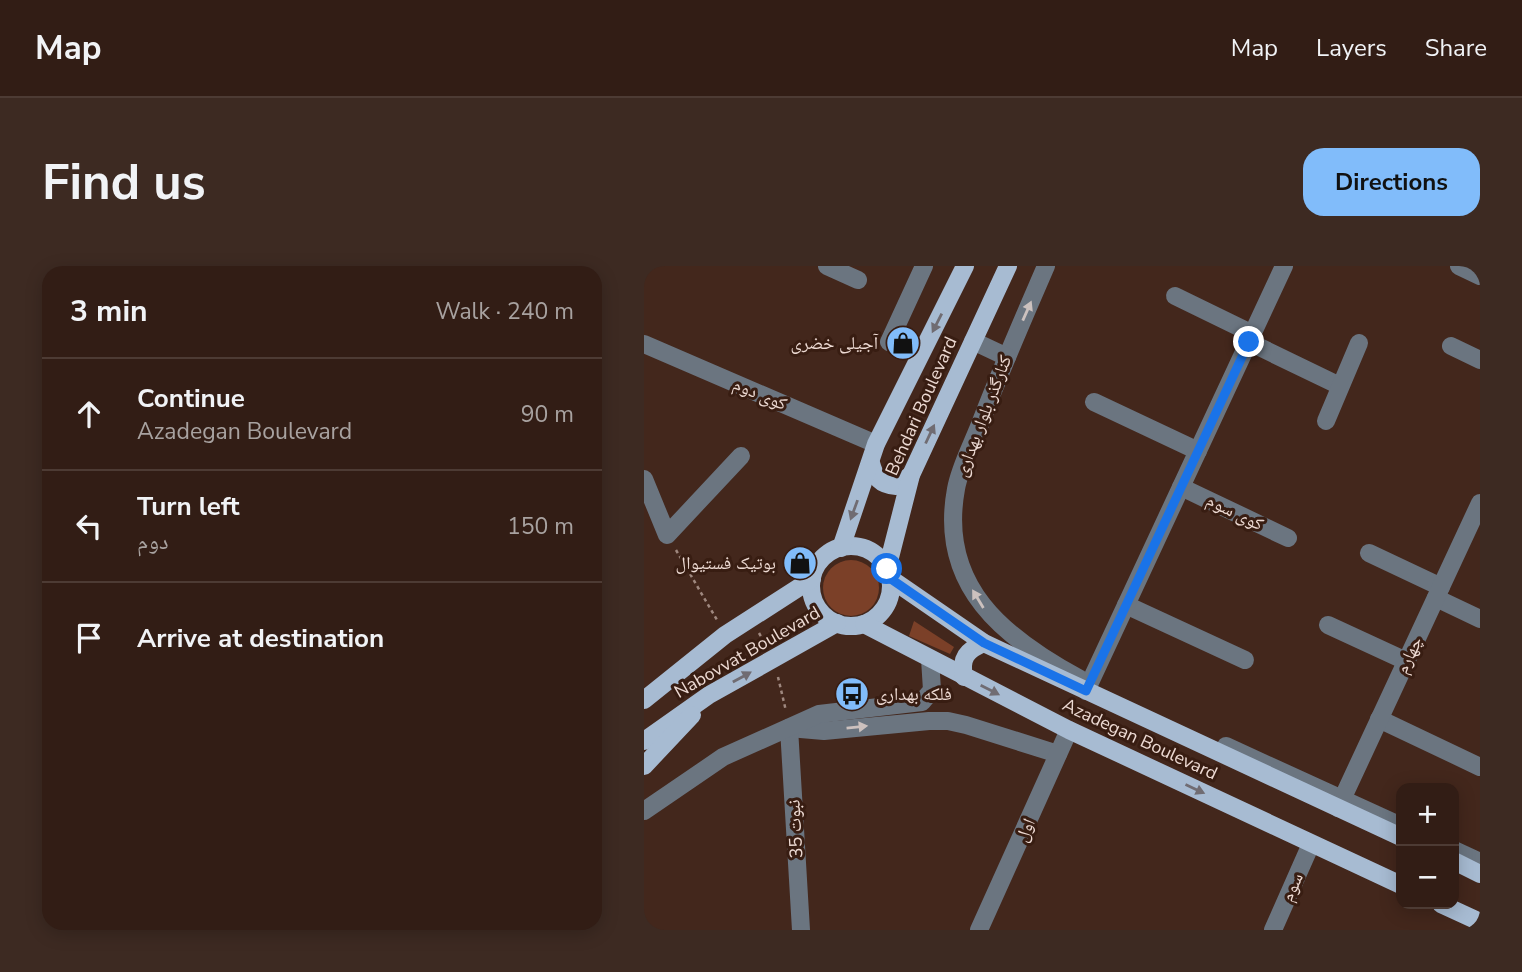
<!DOCTYPE html>
<meta charset="utf-8">
<style>
:root{--surface:#321d15;--page:#3d2a22;--text:#f1f3f6;--muted:#a8a2a0;--line:#4d3b34;--accent:#81bcfa}
body{margin:0;font-family:"Nunito Sans","Noto Naskh Arabic",sans-serif;background:var(--page);color:var(--text)}
.controls{position:absolute;right:21px;bottom:21px;display:grid;overflow:hidden;border-radius:14px;box-shadow:0 4px 18px #0003}
.controls button{width:63px;height:63px;display:grid;place-items:center;padding:0;border:0;border-bottom:2px solid var(--line);background:var(--surface);color:var(--text);font:35px sans-serif}
.stop{position:absolute;width:21px;height:21px;margin:-16px;border:5px solid #1a73e8;border-radius:50%;background:#fff}
.stop.end{background:#1a73e8;border-color:#fff;box-shadow:0 2px 7px #0008}
.list{margin:0;padding:0;list-style:none}
h2{display:flex;justify-content:space-between;align-items:center;height:91px;margin:0;padding:0 28px;font-size:30px}
h2 small{font-size:23px;font-weight:400;color:var(--muted)}
.list li{display:grid;grid-template-columns:46px 1fr auto;gap:21px;align-items:center;box-sizing:border-box;height:112px;padding:0 28px;border-top:2px solid var(--line)}
.list b{display:block;font-size:26px;white-space:nowrap}
.list p{margin:0;font-size:23px;white-space:nowrap;color:var(--muted)}
.list em{font-size:23px;font-style:normal;color:var(--muted)}
.icon{flex:none;width:38px;height:38px;fill:none;stroke:currentColor;stroke-width:2;stroke-linecap:round;stroke-linejoin:round}
.map{position:relative;flex:none;width:836px;height:664px;overflow:hidden;border-radius:21px}
header{display:flex;align-items:center;gap:42px;box-sizing:border-box;height:98px;padding:0 35px;background:var(--surface);border-bottom:2px solid var(--line)}
header strong{font-size:33px}
nav{display:flex;gap:38px;margin-inline-start:auto;font-size:24px}
.intro{display:flex;align-items:center;justify-content:space-between;box-sizing:border-box;height:168px;padding:0 42px}
h1{margin:0;font-size:49px}
.button{padding:18px 32px;border-radius:21px;background:var(--accent);color:#111;font-size:24px;font-weight:700}
main{display:flex;gap:42px;padding:0 42px}
aside{flex:1;background:var(--surface);border-radius:21px;box-shadow:0 4px 18px #0003}
.map>svg:first-child{display:block}
.green{fill:#7b4028}
.lines{fill:none;stroke-linecap:round;stroke-linejoin:round}
.path{stroke:#9f887f;stroke-width:2.5;stroke-dasharray:3.5 3.5;stroke-linecap:butt}
.minor{stroke:#6b7580;stroke-width:18}
.major{stroke:#a7bbd2;stroke-width:18}
.oneway{fill:#ccc1be}
.oneway2{fill:#706c72}
.route{stroke:#1a73e8;stroke-width:9}
.labels{text-anchor:middle;stroke-width:6;stroke-linejoin:round;paint-order:stroke}
.poi-label{font-size:18px;fill:#eddad3;stroke:#381d12;text-anchor:end}
.street-label{font-size:18px;fill:#eddad3;stroke:#381d12}
</style>
<header>
<strong>Map</strong>
<nav><a>Map</a><a>Layers</a><a>Share</a></nav>
</header>
<div class="intro"><h1>Find us</h1><a class="button">Directions</a></div>
<main>
<aside>
<h2>3 min<small>Walk · 240 m</small></h2>
<ul class="list">
<li><svg class="icon" aria-label="ahead" viewBox="0 0 24 24"><path d="M12 20V5M6 11l6-6 6 6"/></svg><div><b>Continue</b><p>Azadegan Boulevard</p></div><em>90 m</em></li>
<li><svg class="icon" aria-label="left" viewBox="0 0 24 24"><path d="M17 20v-9H6M10 6l-5 5 5 5"/></svg><div><b>Turn left</b><p>دوم</p></div><em>150 m</em></li>
<li><svg class="icon" aria-label="arrive" viewBox="0 0 24 24"><path d="M6 21V4h12l-3 4 3 4H6"/></svg><div><b>Arrive at destination</b></div></li>
</ul>
</aside>
<div class="map">
<svg width="836" height="664" viewBox="0 0 836 664">
<rect width="100%" height="100%" fill="#43271c"/>
<g class="green">
<circle cx="207" cy="322" r="28"/>
<polygon points="270,355 310,381 306,388 265,370"/>
</g>
<g class="lines">
<g class="path">
<polyline points="32,284 73,354"/>
<polyline points="115,367 122,379"/>
<polyline points="134,411 142,445"/>
</g>
<g class="minor">
<polyline points="183,0 214,14"/>
<path d="M 402,0 C 380,51 358,101 338,153 C 330,175 316,200 312,223 C 294,320 360,372 436,413"/>
<polyline points="815,0 836,10"/>
<polyline points="531,30 609,68"/>
<polyline points="329,75 363,91"/>
<polyline points="245,76 280,0"/>
<polyline points="605,76 696,120"/>
<polyline points="0,78 232,178"/>
<polyline points="807,80 836,94"/>
<polyline points="450,136 554,185"/>
<polyline points="682,155 715,77"/>
<polyline points="0,213 23,269 97,190"/>
<polyline points="537,221 644,272"/>
<polyline points="725,287 797,321"/>
<polyline points="792,332 836,353"/>
<polyline points="482,339 601,394"/>
<polyline points="684,359 762,395"/>
<polyline points="442,425 640,0"/>
<polyline points="735,453 836,501"/>
<polyline points="145,462 180,465 285,455 304,455 322,459 414,488"/>
<polyline points="145,462 157,664"/>
<polyline points="582,480 757,560"/>
<polyline points="694,542 836,237"/>
<polyline points="0,545 79,491 175,448 278,436 288,424 286,393"/>
<polyline points="810,584 836,596"/>
<polyline points="335,664 425,464"/>
<polyline points="629,664 667,578"/>
</g>
<g class="major">
<path d="M 227,197 C 231,212 236,219 252,220 L 267,209"/>
<circle cx="207" cy="320" r="40"/>
<polyline points="197,282 232,178 321,0"/>
<polyline points="243,303 267,209 364,0"/>
<polyline points="247,313 340,377 757,571"/>
<polyline points="220,358 425,464 757,619"/>
<path d="M 320,411 C 316,392 323,384 340,377"/>
<polyline points="0,434 81,369 168,313"/>
<polyline points="0,475 65,429 193,357"/>
<polyline points="0,500 48,449"/>
<polyline points="810,595 836,608"/>
<polyline points="797,638 836,656"/>
</g>
</g>
<defs><path id="oneway-solid" d="M-6-.8H1V-3.2L6.5 0L1 3.2V.8H-6Z" transform="scale(1.75)"/></defs>
<g class="oneway">
<use href="#oneway-solid" transform="translate(383 45) rotate(-66)"/>
<use href="#oneway-solid" transform="translate(334 333) rotate(-121)"/>
<use href="#oneway-solid" transform="translate(213 461) rotate(-6)"/>
</g>
<g class="oneway2">
<use href="#oneway-solid" transform="translate(293 57) rotate(117)"/>
<use href="#oneway-solid" transform="translate(286 168) rotate(-65)"/>
<use href="#oneway-solid" transform="translate(210 244) rotate(110)"/>
<use href="#oneway-solid" transform="translate(98 411) rotate(-29)"/>
<use href="#oneway-solid" transform="translate(346 424) rotate(27)"/>
<use href="#oneway-solid" transform="translate(551 523) rotate(25)"/>
</g>
<g class="lines">
<polyline class="route" points="243,303 247,313 340,377 442,425 605,76"/>
</g>
<defs>
<g id="shop-disc" transform="scale(1.75)"><circle r="9.5" fill="#81bcfa" stroke="#381d12"/><path d="M-5-2.5h2.3a2.7 3.5 0 0 1 5.4 0H5L5.5 6h-11ZM-1.5-2.5h3a1.5 2.3 0 0 0-3 0Z" fill="#111"/></g>
<g id="bus-disc" transform="scale(1.75)"><circle r="9.5" fill="#81bcfa" stroke="#381d12"/><path d="M-5-6H5V4H4V6H2V4H-2V6H-4V4H-5ZM-3.5-4V0h7V-4ZM-3.5 1.2v1.5H-2V1.2ZM2 1.2v1.5H3.5V1.2Z" fill="#111"/></g>
</defs>
<g fill-rule="evenodd">
<use href="#shop-disc" x="259" y="77"/>
<use href="#shop-disc" x="156" y="297"/>
<use href="#bus-disc" x="208" y="428"/>
</g>
<g class="labels">
<g class="poi-label">
<text x="234" y="83">آجیلی خضری</text>
<text x="132" y="303">بوتیک فستیوال</text>
<text x="232" y="434" text-anchor="start">فلکه بهداری</text>
</g>
<g class="street-label">
<text transform="translate(116 128) rotate(23)" y="6">کوی دوم</text>
<text transform="translate(277 140) rotate(-66)" y="6">Behdari Boulevard</text>
<text transform="translate(339 150) rotate(-69)" y="6">کنارگذر بلوار بهداری</text>
<text transform="translate(591 246) rotate(26)" y="6">کوی سوم</text>
<text transform="translate(103 386) rotate(-30)" y="6">Nabovvat Boulevard</text>
<text transform="translate(765 389) rotate(-65)" y="6">چهارم</text>
<text transform="translate(496 473) rotate(25)" y="6">Azadegan Boulevard</text>
<text transform="translate(151 563) rotate(-93)" y="6">نبوت 35</text>
<text transform="translate(381 564) rotate(-66)" y="6">اول</text>
<text transform="translate(648 621) rotate(-66)" y="6">سوم</text>
</g>
</g>
</svg>
<div class="controls">
<button>+</button>
<button>−</button>
</div>
<div class="stop" style="left:243px;top:303px"></div>
<div class="stop end" style="left:605px;top:76px"></div>
</div>
</main>
